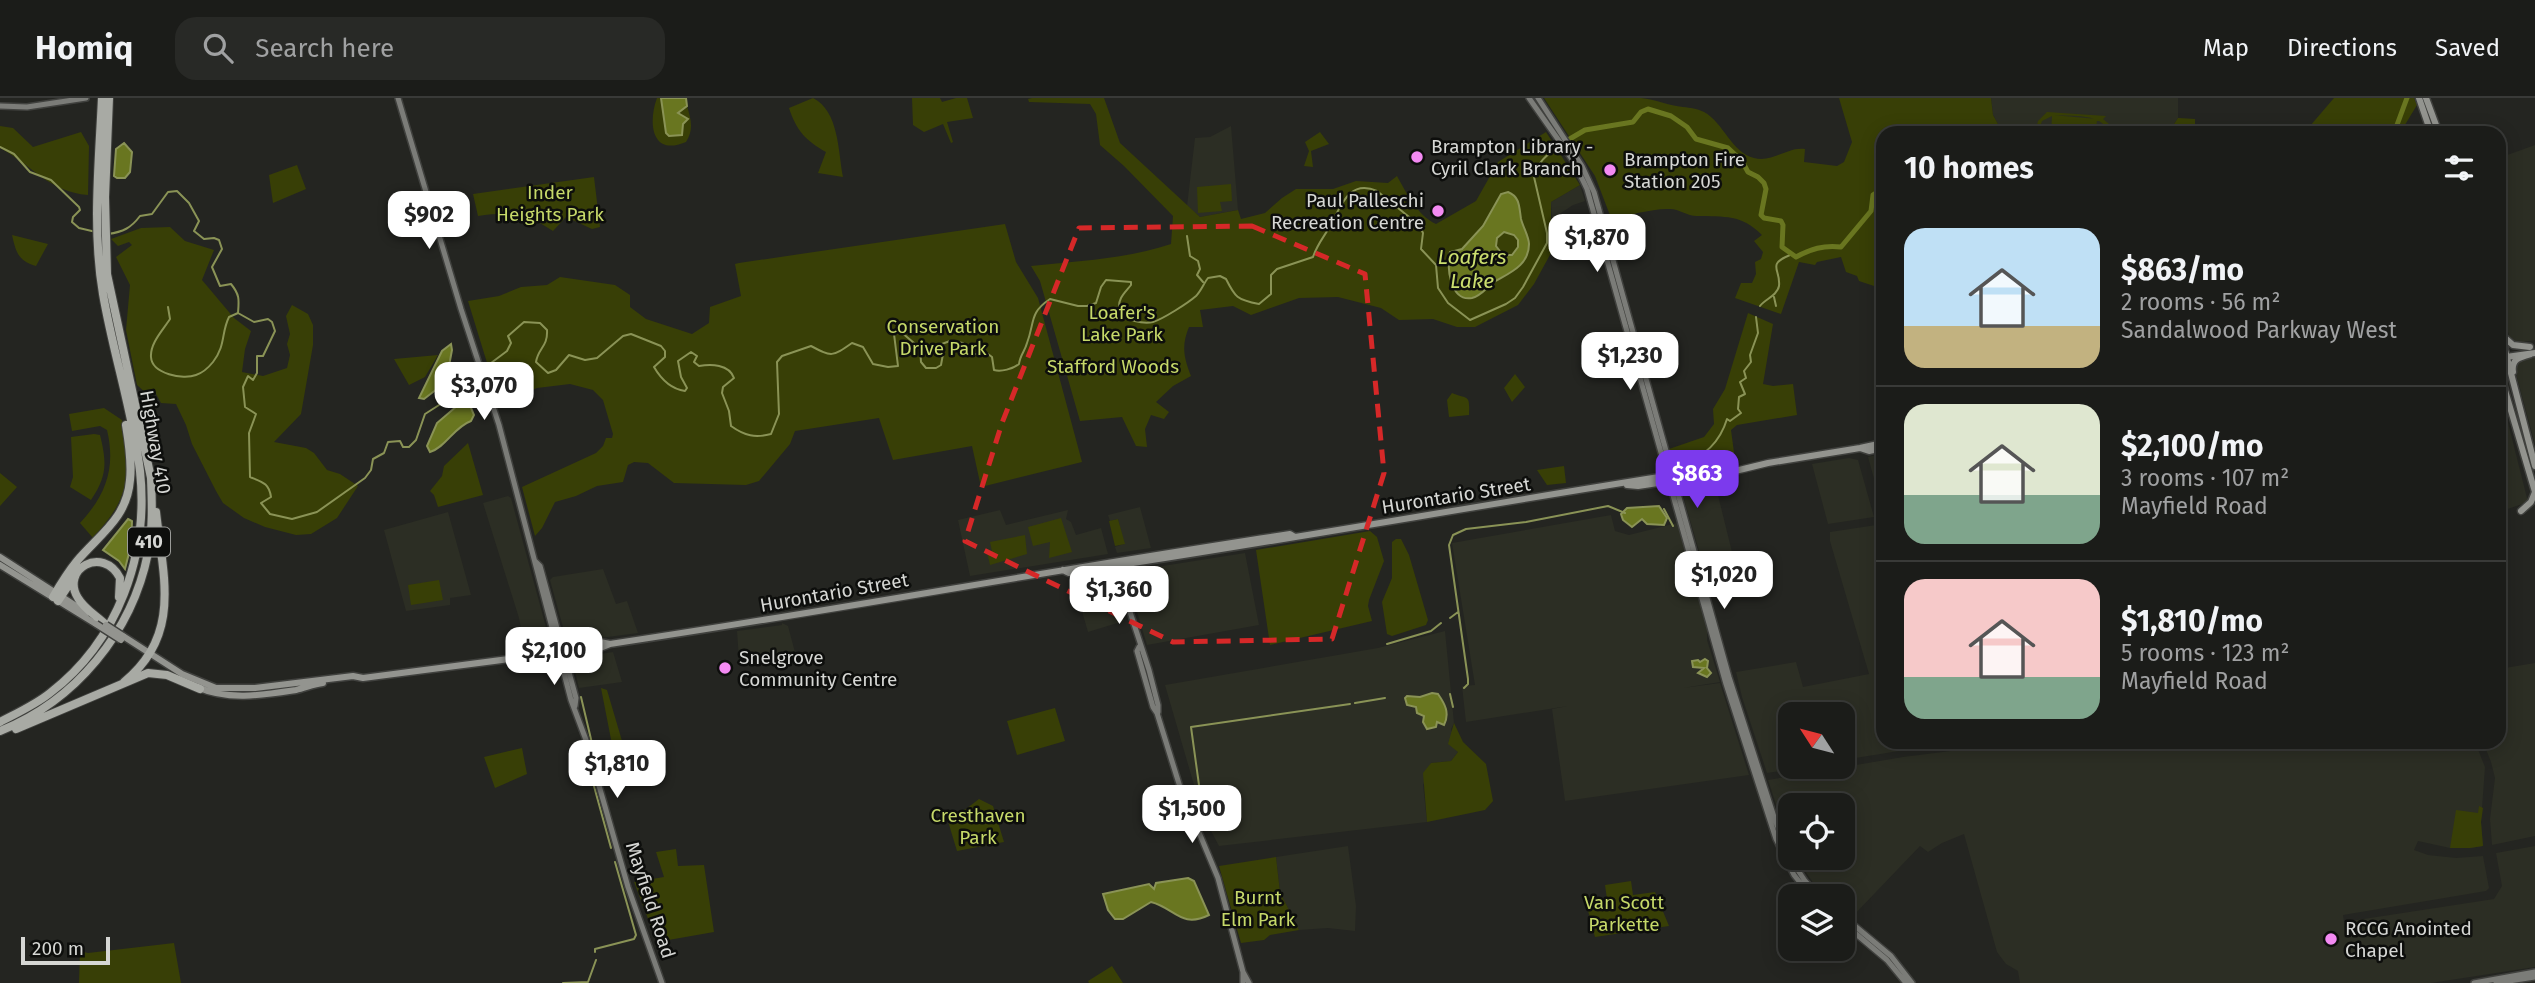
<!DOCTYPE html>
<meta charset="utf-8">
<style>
:root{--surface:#1b1c19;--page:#282926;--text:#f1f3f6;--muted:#a0a1a2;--line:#393a38;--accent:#7c3aed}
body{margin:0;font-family:"Fira Sans",sans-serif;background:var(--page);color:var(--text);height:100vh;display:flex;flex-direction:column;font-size:26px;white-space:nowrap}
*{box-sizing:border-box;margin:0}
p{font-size:23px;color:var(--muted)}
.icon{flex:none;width:38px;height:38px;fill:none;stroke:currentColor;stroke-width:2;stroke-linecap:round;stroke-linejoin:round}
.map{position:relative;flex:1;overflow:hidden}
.sheet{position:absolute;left:1876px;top:28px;width:630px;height:623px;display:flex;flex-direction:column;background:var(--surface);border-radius:21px;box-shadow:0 4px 18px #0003,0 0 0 2px var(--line)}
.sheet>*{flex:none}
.needle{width:46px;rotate:306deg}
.controls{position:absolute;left:1778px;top:604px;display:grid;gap:14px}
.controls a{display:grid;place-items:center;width:77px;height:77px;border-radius:14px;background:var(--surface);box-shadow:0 4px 18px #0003,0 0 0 2px var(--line);font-size:35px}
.scale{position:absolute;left:21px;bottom:18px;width:89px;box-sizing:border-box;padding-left:7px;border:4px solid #d6d7d4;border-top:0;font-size:19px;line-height:24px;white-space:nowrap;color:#d6d7d4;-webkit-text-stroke:5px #0d0e0c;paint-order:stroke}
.price{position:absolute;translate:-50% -60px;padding:0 16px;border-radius:14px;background:#fff;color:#222;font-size:23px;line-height:46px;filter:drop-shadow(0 2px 4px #0008)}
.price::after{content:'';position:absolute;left:50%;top:42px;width:21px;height:16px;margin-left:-10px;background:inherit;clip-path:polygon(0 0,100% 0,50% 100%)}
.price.current{background:var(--accent);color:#fff}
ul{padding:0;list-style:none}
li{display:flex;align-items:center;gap:21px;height:175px;padding:0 28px}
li+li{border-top:2px solid var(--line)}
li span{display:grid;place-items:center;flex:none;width:196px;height:140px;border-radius:21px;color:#555}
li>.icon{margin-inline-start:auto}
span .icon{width:84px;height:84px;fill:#fffc;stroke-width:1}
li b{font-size:30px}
h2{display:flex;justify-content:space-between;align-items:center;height:84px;padding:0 28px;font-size:30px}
header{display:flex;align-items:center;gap:42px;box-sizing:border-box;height:98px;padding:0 35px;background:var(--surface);border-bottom:2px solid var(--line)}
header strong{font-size:33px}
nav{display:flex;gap:38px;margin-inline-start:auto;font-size:24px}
.search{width:490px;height:63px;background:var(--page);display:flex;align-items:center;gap:18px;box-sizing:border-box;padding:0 24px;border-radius:21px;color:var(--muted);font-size:26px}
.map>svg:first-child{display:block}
</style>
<header>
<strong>Homiq</strong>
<div class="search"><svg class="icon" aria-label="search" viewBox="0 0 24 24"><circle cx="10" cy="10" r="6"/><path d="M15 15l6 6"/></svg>Search here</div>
<nav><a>Map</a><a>Directions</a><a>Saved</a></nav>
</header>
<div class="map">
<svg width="2535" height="885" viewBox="0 0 2535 885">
<rect width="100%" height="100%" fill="#242521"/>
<path fill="#2c2e24" d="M1991 0H2178V20L2168 35H2003L1993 17Z
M1231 28 1238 112 1200 119 1187 108 1195 40 1210 39Z
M2535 47V242L2517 245 2510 242 2499 198V60Z
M1580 87 1585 103 1573 107 1552 121 1551 104Z
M2535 259V346L2515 272 2521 262Z
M2499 289 2528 404 2499 414Z
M1883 355V413L1868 359Z
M1849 360 1858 362 1874 419 1828 426 1812 366Z
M1714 381 1734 462 1704 470 1681 391 1684 386Z
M508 398 511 400 550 544 549 547 525 552 519 520 483 405Z
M1140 409 1151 450 1117 455 1115 449 1124 446 1118 421 1110 423 1108 417Z
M1000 412 1006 427 1068 412 1066 421 1071 424 1076 437 1101 430 1108 456 970 478 958 422Z
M448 414 471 497 450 500V507L406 513 384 432Z
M1611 417 1615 433 1629 437 1677 425 1707 529V542L1720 584 1683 590 1720 585 1749 677 1565 703 1552 611 1568 608 1466 624 1462 588 1475 587 1452 445Z
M1883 426V644H1955L1843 662V616H1790V668L1805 669 1767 675 1742 599 1736 574 1796 564 1803 589 1869 576 1830 443V434Z
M1245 455 1259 527 1147 547 1125 474Z
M603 471 616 506 627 503 638 535 569 544 566 540 550 482 553 479Z
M1099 478 1105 504 1119 501 1124 523 1088 534 1077 496 1071 483Z
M782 525 788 528 796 558 779 560 770 555 739 561 737 533 782 527Z
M1445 533 1454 625 1451 631 1458 654 1451 663 1431 665 1423 687 1427 724 1219 748 1203 718 1165 587 1378 550Z
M613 554 622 584 579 590 573 566 574 560Z
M2535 565V738L2492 747 2490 721 2495 680 2491 664 2483 644H2499V571Z
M2022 644H2475L2485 669 2481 724 2483 748 2470 750H2450L2418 743 2414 752 2428 757 2456 760 2483 758 2489 790 2486 793 2343 817 2344 824 2494 801 2502 788 2496 755 2535 748V869L2431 885H2020L2018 873 2006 866 1997 854 1964 736 1942 745 1928 754 1920 748 1852 819 1843 812V798H1826L1814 786 1796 760H1843V707H1790V749L1768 682 1903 659Z
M1348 748 1356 808 1355 833 1328 830 1299 832 1280 794 1276 759Z"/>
<path fill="#383f06" d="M657 0H661L669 38H680L684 24 678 15 680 11 687 8C691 21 694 32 686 44 651 59 648 24 657 0Z
M813 0C839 13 838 53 843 79L818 75 826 54C806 43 796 32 789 10Z
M912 0H940L942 4 956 0H967L973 20 947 24 953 44 951 45 943 26 924 34 913 27Z
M1032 0H1104L1120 45 1200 119 1238 112 1241 121 1265 115 1282 100 1296 91H1333L1356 83 1388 85 1397 78C1407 96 1417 117 1436 126L1476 103 1498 64 1546 34 1580 87 1551 104V155L1534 186 1518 207 1475 229H1457L1433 221 1399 222 1381 210 1338 199 1299 200 1251 217 1233 208 1200 212 1203 229H1189C1181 248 1184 260 1191 278L1173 288 1156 304 1169 314 1164 321 1151 317 1145 331 1147 349 1136 348 1122 319 1080 323 1040 183 1031 168C1078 163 1126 161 1171 146L1173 118 1124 68 1100 47 1096 16 1090 6 1029 4 1028 1Z
M1544 0C1576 0 1609 0 1641 0 1655 1 1669 8 1683 9 1691 10 1696 10 1704 14 1723 24 1732 55 1754 60 1773 65 1788 48 1805 51L1804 64 1837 68 1844 64 1852 44 1839 0H1991L1993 17 2003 35H1883V191L1859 183 1857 178 1846 174 1841 159 1817 164 1815 167 1799 164 1781 216 1735 200 1741 185H1752L1756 176 1755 164 1761 161 1763 154 1754 143 1762 137C1741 116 1725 119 1697 118 1687 118 1679 111 1670 111 1653 110 1628 118 1611 120L1595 78Z
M2334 0H2414L2417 7 2400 35H2304Z
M2047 14 2106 18 2103 21 2109 26 2112 35H2109C2102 14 2072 19 2053 17L2097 21 2096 35H2051L2052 18 2042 23 2038 35H2035L2038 23Z
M2178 20 2195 21V35H2168Z
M0 28 13 30 33 49 81 34 89 48 88 97C49 94 32 67 0 50Z
M2208 30H2272L2301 35H2208Z
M1320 34 1329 46 1311 53 1313 69 1304 68 1309 53 1305 44Z
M297 67 306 91 273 105 269 77Z
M594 79 600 129 592 131 566 119 553 133C525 115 510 113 478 118L473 96Z
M1231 86 1232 103 1220 104 1222 113 1198 115 1197 89Z
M1005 126 1016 164 1038 200 1082 364 981 389 972 348 893 362 879 320 795 333 790 346 759 383 746 387 674 385 648 365 634 364 628 367 623 384 597 388 576 398 555 404 542 430 535 438 522 389 596 355 603 348 606 340H612L613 336 603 302 593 292 570 286 537 290 500 307 468 203 499 198 521 189 547 187 560 179 615 187 630 197V209L646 221 692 236 709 225 710 209 741 198 735 166 739 165Z
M170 129 185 143 214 152 202 182 234 220 251 233 245 251 242 274 263 278 287 270 290 257 287 246 290 236 286 218 292 207 308 216 313 227V247L301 316 274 344 306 350 314 355 327 372 340 376 358 388 337 420 311 436 296 437 265 429 244 420 223 405 216 393 192 346 186 327 176 306 161 305 155 294 147 296 137 287 126 232 130 187 116 159 132 147 129 144 118 148 111 141 141 130Z
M12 137 48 146 36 168C18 163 16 154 12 137Z
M1748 215 1773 226 1763 286 1773 288 1793 286 1797 317 1737 327 1731 332 1735 362 1677 371 1669 351 1704 339 1714 326 1713 311 1725 291Z
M438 257 425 279 409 287 394 261Z
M1515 276 1525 289 1512 304 1504 290Z
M1452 295C1468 302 1470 295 1469 317L1449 319 1447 302Z
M104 310 122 322C128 347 131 380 119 404 113 417 102 429 93 440L80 425C106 397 116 370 107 332L100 328 72 333 69 316Z
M94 336 100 337C107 365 107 378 91 402L70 389 73 379 71 339Z
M468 345 483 397 438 409 434 397 430 393 442 378 444 368Z
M1564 368 1566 385 1547 387 1537 372Z
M0 375 17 389 0 408Z
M1061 420 1072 454 1049 460 1050 444 1033 448 1028 429Z
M1118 421 1125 446 1115 448 1109 423Z
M1370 433 1377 439 1384 463 1369 502 1368 508 1372 523 1270 547 1256 452Z
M1025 437 1027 456 990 467 987 454 992 453 990 444Z
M1396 441H1401L1409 457 1428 522 1426 527 1392 538 1387 536 1382 504 1392 480V444Z
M1099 478H1103L1112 483 1117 502 1105 505Z
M439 482 443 502 411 507 408 487Z
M601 590 607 592 630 670 617 672Z
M1055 610 1065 643 1017 657 1007 623Z
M1454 625 1463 644 1486 666 1493 703 1485 712 1427 724 1423 675 1431 665 1451 663 1458 654 1448 646Z
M522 650 527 676 495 690 484 659Z
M979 701 993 708 1004 744 957 753 947 720 966 711Z
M2479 708 2483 710 2481 724 2483 748 2470 750H2450L2456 712 2478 715Z
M676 751 678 768 704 767 714 834 657 844 634 784 664 779 656 754Z
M1276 759 1280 794 1299 832 1270 837 1264 842 1241 845 1219 768Z
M1631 783 1633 797 1655 794 1669 828 1595 839 1586 805 1607 801 1605 787Z
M174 845 181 885H79L80 853 88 855Z
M1112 868 1123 885H1089L1088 883Z"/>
<path fill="#697620" stroke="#8a9356" stroke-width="2" fill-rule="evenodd" d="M661 0H686L687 8 678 15 688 21 683 26 682 37 669 38 666 35Z
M124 45 132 54 130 74 125 80H117L114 78 116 51Z
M1508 94C1520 99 1519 108 1521 121 1523 129 1529 139 1529 146 1529 168 1509 175 1494 184 1487 189 1481 198 1472 200 1450 204 1446 168 1450 154L1462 151 1483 128 1501 96ZM1504 134 1514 137 1518 142V149L1512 157H1503L1496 148 1497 140Z
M451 246 452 252 449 268 441 272 437 291 424 301 419 300 442 253Z
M464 302 469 305 474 317 471 323C454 329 446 349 430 354L427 348 437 325Z
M1659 408 1667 420 1664 427 1647 426 1642 421 1632 429 1623 422 1621 416 1627 410Z
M128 421 132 423 131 447 125 471 119 463 103 452Z
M1705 561 1708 563 1707 570 1711 575 1707 579 1698 575 1704 570 1693 569 1692 563 1698 562 1700 564Z
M1432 595 1438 596C1445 606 1450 615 1444 627L1437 624 1436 629 1427 631 1423 624 1424 618 1417 615 1416 609 1407 607 1405 600 1407 598 1420 599Z
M1188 780 1194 783 1209 817C1181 831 1175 810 1151 804L1123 821H1115L1108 812 1103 796 1149 786 1154 791 1156 785Z"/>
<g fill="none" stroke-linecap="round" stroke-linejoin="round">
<path stroke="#8a9356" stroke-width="2" d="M0 49 14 56 30 74 51 82 79 109 80 112 73 119 72 124 79 130 96 134
M108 136C123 134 131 130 140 118L152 116 168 94 177 93 189 105 199 123 194 133 204 141 214 140 219 142 222 151 212 169 220 188 231 186C240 197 239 202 238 215L254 224 268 221 272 224 275 233 263 258H257V275L253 282 248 278 243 289 245 309 256 316 249 335 250 379C262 384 269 385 271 399L261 405 270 416 292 421 317 414 365 380 371 372 373 361 384 355 388 344 400 343 403 349H409L416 342 425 316 450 300 478 274
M1187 138 1190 158 1198 163 1200 171 1197 177 1203 184
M1774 199 1776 208
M1760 208C1765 201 1777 198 1779 188 1781 171 1766 167 1790 157
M168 209 170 221C163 232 150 245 151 259 152 276 183 282 196 277 202 275 209 269 213 264 226 247 221 235 229 219L238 215
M483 271 507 253 511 245 508 238 524 224 540 225 547 232C548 249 538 250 536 264L548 275 556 272 569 257 585 262 597 260 623 238 631 236 661 248 665 253V259L654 269C661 281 671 291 685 293L687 290 681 279 678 263 691 254 697 258 694 264 699 268C711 266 729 266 734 280L723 289 722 295 729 313 731 328C745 338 755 340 771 336L779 316 777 264 782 258 811 248C832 259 832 259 852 245L863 249 873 266 888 269 898 268 894 236 901 234 920 250 921 264 926 270H936L941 267 943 256 937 251 939 247 950 243 963 245 974 256H988L992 259 994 272C1001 274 1013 271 1019 266 1020 257 1025 253 1027 245 1035 224 1029 215 1050 201L1078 208H1087L1096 205 1101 189 1106 182 1131 184V187C1128 191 1123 196 1121 200 1112 219 1139 227 1153 224 1163 221 1188 205 1196 198 1201 193 1204 185 1208 180L1220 178 1226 181C1235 199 1237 202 1259 206L1271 196V177L1277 171 1313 159C1317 147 1323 140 1329 130 1340 112 1347 80 1377 93L1419 127 1423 135 1421 151 1436 167 1438 190 1448 205 1470 222 1506 206 1515 200 1523 189 1547 145V135L1534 79C1538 63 1547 57 1560 47
M1681 368C1705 358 1720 344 1727 321L1730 323 1741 315 1738 311 1739 299 1745 296 1740 284 1746 280 1744 273 1751 264 1750 257 1758 235 1756 219
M1664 411 1673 428
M1450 520 1458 514
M1387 546 1431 533 1441 525
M1464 590 1468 586V581L1449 447 1453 437 1466 431 1526 424 1608 408 1625 415
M1450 596 1453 609
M581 599 595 658
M1355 605 1385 600
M586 659 611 750
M1199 687 1191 629 1350 606
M595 854V851L634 841 636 837 615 764
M563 885 588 884 596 862"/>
<path stroke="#697620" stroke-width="5" d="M2394 35 2407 0
M1568 42 1585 32 1633 24 1641 14 1648 11 1671 18 1687 29 1696 41 1728 50 1742 63 1748 74 1758 79 1764 85 1766 91 1761 117 1764 120 1781 123 1783 127 1782 149 1796 159C1811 151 1823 147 1841 149L1871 113 1873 97 1883 91"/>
<defs>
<path id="secondary" d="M398 0 461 211 499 327 571 602 586 642 628 789 662 885
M1529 0 1574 64 1587 91 1726 586 1776 741 1794 777 1811 798
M1538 0 1582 68 1594 94 1729 579 1775 722 1790 759
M0 8 27 9 86 0
M536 464 540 468 576 600 575 608
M1115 468 1149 572 1158 607V614
M1115 468 1114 473 1122 495
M1139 549 1137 553 1153 609 1157 615 1180 689 1218 780 1243 874 1249 885
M1790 760 1805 783 1819 798
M1843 818 1891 858 1912 885
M1843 825 1887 862 1906 885
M1243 885V874
M2474 885 2535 874
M2496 885 2535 879"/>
<path id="primary" d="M2419 0 2431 35
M2426 0 2439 35
M2499 229 2535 368
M2504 239 2513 247 2530 249
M2499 260 2535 255
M2499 272 2535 394
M2513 274C2511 261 2520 259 2531 256
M1860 350 1869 353 1883 350
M1627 387 1638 388 1731 374 1768 365 1860 350 1883 345
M2521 413 2531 404 2535 394
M0 459 87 515
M0 467 96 526
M1063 472 1069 475C1289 442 1508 402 1729 368L1735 371
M1120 479 1126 468
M123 538 182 576 216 590H255L353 578 363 580 532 558 538 554 600 544 610 546
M532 558C547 565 595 553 610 546 838 512 1063 470 1290 436L1295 439
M197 589C228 603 263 597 296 592 305 590 314 586 323 585"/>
<path id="highway" d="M53 499C60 487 68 474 77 463 100 436 127 420 130 382 132 364 129 345 126 327
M58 503 74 479
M106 527C97 518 84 511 78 500 60 471 103 447 120 480L119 499
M124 584C182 537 163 478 156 414
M0 624C17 615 35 607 50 595 118 543 149 457 140 373 133 315 113 255 103 196 92 132 99 65 102 0
M16 631 148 575 167 577 200 591
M0 633C75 603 132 535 148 455 153 430 152 405 151 380L107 176 105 99 109 0"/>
</defs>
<use href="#secondary" stroke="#40413e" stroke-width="8"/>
<use href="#primary" stroke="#40413e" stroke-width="9"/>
<use href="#highway" stroke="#40413e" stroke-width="10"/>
<use href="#secondary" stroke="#7b7c78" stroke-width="5"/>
<use href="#primary" stroke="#93948f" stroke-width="6"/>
<use href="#highway" stroke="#a8aaa4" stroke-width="8"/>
<defs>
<path id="primary-bridge" d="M96 526 121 542
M106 527 123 538"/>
</defs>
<use href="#primary-bridge" stroke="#40413e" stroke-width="9" stroke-linecap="butt"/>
<use href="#primary-bridge" stroke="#93948f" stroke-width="6"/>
</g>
<path fill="none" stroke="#d62828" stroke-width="5" stroke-dasharray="14 9" stroke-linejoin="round" d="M1252 128 1365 176 1384 375 1332 541 1173 544 965 443 1002 325 1079 130Z"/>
<g fill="#f38af2" stroke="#0d0e0c" stroke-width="2.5">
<circle cx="1417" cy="59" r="7"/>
<circle cx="1610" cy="72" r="7"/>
<circle cx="1438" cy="113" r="7"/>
<circle cx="725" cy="570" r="7"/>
<circle cx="2331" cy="841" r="7"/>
</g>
<g text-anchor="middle" stroke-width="5" stroke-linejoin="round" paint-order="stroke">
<rect fill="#0d0e0c" stroke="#9a9b98" stroke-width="2" x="128" y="429.5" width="42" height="29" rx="5"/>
<g font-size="18" font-weight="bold" fill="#d6d7d4">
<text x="149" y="450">410</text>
</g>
<g font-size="19" fill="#d6d7d4" stroke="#0d0e0c" text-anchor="start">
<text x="1431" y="55">Brampton Library -<tspan x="1431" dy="22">Cyril Clark Branch</tspan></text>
<text x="1624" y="68">Brampton Fire<tspan x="1624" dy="22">Station 205</tspan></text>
<text x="1424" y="109" text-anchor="end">Paul Palleschi<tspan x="1424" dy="22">Recreation Centre</tspan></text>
<text x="739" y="566">Snelgrove<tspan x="739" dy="22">Community Centre</tspan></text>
<text x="2345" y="837">RCCG Anointed<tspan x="2345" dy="22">Chapel</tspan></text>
</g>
<g font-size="19" fill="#c6d969" stroke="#0d0e0c">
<text x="550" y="101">Inder<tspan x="550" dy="22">Heights Park</tspan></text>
<text x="1122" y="221">Loafer's<tspan x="1122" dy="22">Lake Park</tspan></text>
<text x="943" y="235">Conservation<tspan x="943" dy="22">Drive Park</tspan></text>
<text x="1113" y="275">Stafford Woods</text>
<text x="978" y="724">Cresthaven<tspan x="978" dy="22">Park</tspan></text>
<text x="1258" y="806">Burnt<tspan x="1258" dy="22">Elm Park</tspan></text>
<text x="1624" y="811">Van Scott<tspan x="1624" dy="22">Parkette</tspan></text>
</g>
<g font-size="19" fill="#d6d7d4" stroke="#0d0e0c">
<text transform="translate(156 344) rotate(80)" y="7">Highway 410</text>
<text transform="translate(1456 397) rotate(-9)" y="7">Hurontario Street</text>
<text transform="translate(834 494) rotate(-10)" y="7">Hurontario Street</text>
<text transform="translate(651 802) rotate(72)" y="7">Mayfield Road</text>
</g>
<g font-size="21" font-style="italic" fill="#cbde6e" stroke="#0d0e0c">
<text x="1472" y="166">Loafers<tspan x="1472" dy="24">Lake</tspan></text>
</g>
</g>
</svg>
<div class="controls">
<a><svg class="needle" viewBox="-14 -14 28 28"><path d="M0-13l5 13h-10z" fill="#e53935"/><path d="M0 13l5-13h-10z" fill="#a0a1a2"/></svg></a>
<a><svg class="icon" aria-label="locate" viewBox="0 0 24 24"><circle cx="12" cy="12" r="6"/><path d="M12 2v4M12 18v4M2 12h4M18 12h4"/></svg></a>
<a><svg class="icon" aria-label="layers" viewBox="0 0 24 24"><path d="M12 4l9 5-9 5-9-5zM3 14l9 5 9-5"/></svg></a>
</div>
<div class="scale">200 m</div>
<b class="price" style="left:429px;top:153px">$902</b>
<b class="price" style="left:1597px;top:176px">$1,870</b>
<b class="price" style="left:1630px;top:294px">$1,230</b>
<b class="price" style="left:484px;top:324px">$3,070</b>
<b class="price current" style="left:1697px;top:412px">$863</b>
<b class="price" style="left:1724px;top:513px">$1,020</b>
<b class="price" style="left:1119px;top:528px">$1,360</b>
<b class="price" style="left:554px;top:589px">$2,100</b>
<b class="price" style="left:617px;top:702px">$1,810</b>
<b class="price" style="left:1192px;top:747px">$1,500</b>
<section class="sheet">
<h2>10 homes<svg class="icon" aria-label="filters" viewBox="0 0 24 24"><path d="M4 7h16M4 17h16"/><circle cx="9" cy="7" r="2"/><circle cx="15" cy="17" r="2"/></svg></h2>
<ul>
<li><span style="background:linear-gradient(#bfe0f5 70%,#c2b280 0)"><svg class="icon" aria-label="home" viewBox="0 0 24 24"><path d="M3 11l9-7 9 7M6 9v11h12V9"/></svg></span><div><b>$863/mo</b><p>2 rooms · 56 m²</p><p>Sandalwood Parkway West</p></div></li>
<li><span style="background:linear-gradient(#dfe7d0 65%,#7fa58c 0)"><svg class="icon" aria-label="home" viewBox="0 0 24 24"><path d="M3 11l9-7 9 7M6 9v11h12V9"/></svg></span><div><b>$2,100/mo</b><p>3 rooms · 107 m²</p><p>Mayfield Road</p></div></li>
<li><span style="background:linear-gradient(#f6c9c9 70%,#7fa58c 0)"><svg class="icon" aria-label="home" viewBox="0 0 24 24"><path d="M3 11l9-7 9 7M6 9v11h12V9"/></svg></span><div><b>$1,810/mo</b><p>5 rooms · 123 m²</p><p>Mayfield Road</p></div></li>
</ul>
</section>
</div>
